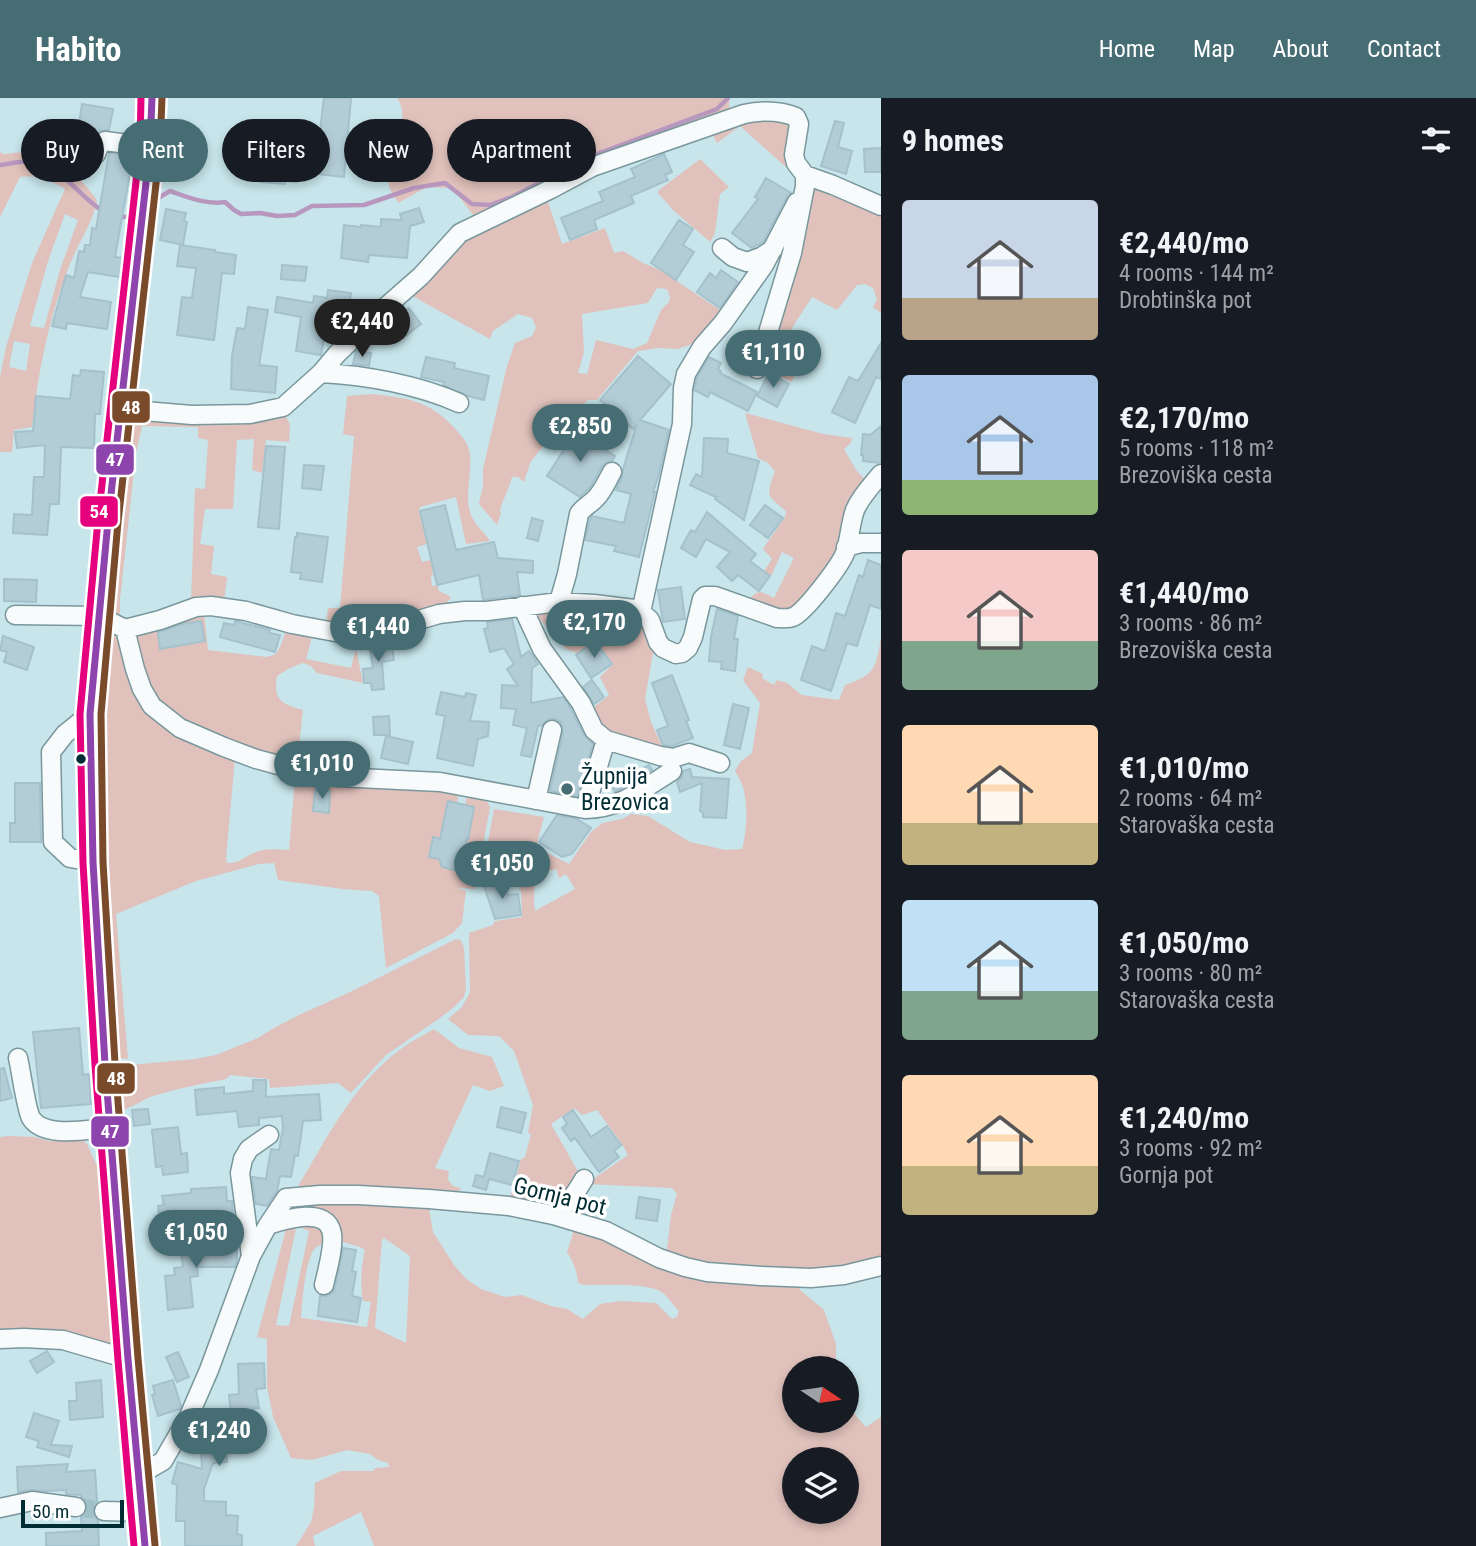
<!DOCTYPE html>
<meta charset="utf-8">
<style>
:root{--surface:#171b24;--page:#20242c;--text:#f1f3f6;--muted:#9ea1a6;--accent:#466d73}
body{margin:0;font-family:"Roboto Condensed",sans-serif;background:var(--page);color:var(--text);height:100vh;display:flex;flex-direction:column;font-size:26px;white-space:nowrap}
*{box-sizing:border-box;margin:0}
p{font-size:23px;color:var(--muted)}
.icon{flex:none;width:38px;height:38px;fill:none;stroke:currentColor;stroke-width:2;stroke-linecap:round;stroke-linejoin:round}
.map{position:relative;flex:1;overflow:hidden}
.side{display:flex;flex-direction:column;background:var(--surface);width:595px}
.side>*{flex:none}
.hud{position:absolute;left:21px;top:21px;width:665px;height:63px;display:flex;gap:14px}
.needle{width:46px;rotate:103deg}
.controls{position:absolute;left:782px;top:1258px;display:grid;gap:14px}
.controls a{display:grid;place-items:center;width:77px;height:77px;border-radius:50%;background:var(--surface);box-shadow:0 4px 10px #0003;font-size:35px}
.scale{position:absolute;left:21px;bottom:18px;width:103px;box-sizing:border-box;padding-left:7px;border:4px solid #002c33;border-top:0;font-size:19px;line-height:24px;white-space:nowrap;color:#002c33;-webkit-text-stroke:5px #fff;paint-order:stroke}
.price{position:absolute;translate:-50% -60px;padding:0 16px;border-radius:24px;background:var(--accent);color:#fff;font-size:23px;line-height:46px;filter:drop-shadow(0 2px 4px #0008)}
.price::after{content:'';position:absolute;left:50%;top:42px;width:21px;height:16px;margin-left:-10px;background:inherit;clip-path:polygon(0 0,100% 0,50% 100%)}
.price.active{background:#222;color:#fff}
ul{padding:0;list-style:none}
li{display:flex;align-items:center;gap:21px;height:175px;padding:0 21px}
li span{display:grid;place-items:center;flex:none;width:196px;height:140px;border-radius:7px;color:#555}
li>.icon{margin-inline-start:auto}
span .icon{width:84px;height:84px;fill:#fffc;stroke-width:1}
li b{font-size:30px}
h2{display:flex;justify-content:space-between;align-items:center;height:84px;padding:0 21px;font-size:30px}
.chip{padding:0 24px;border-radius:32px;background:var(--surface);box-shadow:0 4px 10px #0003;font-size:24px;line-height:63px}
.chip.active{background:var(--accent);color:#fff}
header{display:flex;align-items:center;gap:42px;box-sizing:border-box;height:98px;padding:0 35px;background:var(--accent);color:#fff}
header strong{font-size:33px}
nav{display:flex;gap:38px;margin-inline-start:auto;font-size:24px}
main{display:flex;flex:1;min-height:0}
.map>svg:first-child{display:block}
</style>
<header>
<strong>Habito</strong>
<nav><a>Home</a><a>Map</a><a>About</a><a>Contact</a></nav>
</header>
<main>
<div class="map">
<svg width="881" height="1448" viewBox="0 0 881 1448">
<rect width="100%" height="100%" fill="#c7e5eb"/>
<path fill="#e0c1bb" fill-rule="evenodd" d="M397 0H729V14L476 121 461 101 450 90 427 89 398 105C396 100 392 95 390 91 381 65 415 24 397 0Z
M740 22 793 25 787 70 740 28 717 45 712 35Z
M0 53 2 56C37 53 36 51 64 72 65 74 72 76 74 77 83 83 90 93 97 102 93 125 78 145 70 166 49 218 38 274 32 329L14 332 12 354H0V279L6 249 32 165 65 91C49 82 39 77 20 79L0 119ZM65 116 78 122 60 172 44 230 30 228 48 163ZM14 243 30 246 26 273 9 269Z
M700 61 729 89 720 96 715 135 710 144 673 112 658 95 659 92Z
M814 88 881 117V215L873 209 877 202 873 190 865 186 857 187 837 212 812 199 772 261 796 275 791 284 763 269 810 97Z
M547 101 562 146 605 130 614 155 623 153 643 165 660 172 726 216 700 246H693L677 251 658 250 638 253 597 302H588L544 347 530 365 524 384 518 379H512C509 391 503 401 500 412L501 415 497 427 479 406 483 388V371L507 268 515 245 532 238 536 229 532 220 518 216 493 233 490 241 414 199 410 196 464 137ZM657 190 667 191 670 199 669 204 661 212 647 245 633 251 596 242 587 276 578 275 584 254 582 216 648 205Z
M372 296C410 300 433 304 458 334 465 342 469 347 470 358 472 377 464 398 471 417 475 427 484 434 490 443L466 446 456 399 420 409 419 413 427 446 417 449 422 464 431 462 433 477 431 478 432 488 437 487 439 493 451 499 445 507C403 519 372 533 326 526L328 510H340L354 338 343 336 347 298Z
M745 315 823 336 852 340 851 345 844 351 856 372 868 385 836 464 790 516 746 505C758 491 759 492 774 500L794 460 782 454 771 478 764 473 772 461 763 451 785 419 786 413C766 397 766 398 775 373L768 365 758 360Z
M284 316 290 326 289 344 266 342 262 375 252 372 254 341 237 342 233 411H205L200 446 214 448 211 476 227 479 224 503 191 505 195 390 205 391 208 342 198 340V329L142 328 136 355 120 502V518L116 517 109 509 129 325 135 321Z
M555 511 615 513 641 522 654 549 645 601 651 624 662 648V655L607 636 589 613 609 597 600 579 613 566 596 542 577 555 566 551 536 517 537 513Z
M204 516 208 552 267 559 276 556 281 547 287 529 313 535 306 561 351 570 356 550 363 585 317 575 311 568 303 565 290 570 277 578C273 602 281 606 303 612L297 665 217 640 177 619 156 602 146 585 134 541 137 534Z
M112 533 122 549 136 591 235 660 226 760 227 765C238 766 244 759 254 755 264 750 277 751 289 752L295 680 391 690H423L459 695 457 705 448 704 440 741 433 740 429 759 439 761 442 769 456 773 463 766 474 710 465 707 467 697 485 700 490 709 475 791 457 790 466 793 462 825 453 835 386 870 379 798 372 793 343 791 278 782 274 765 259 766 196 783 116 816 128 961 118 960 115 957C101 817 98 674 107 534Z
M881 540V1164L833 1175 713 1171 666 1159 671 1117 677 1096 672 1090 586 1086 628 1057 622 1046 597 1012 582 1017 574 1010 551 1026 580 1077 554 1112 508 1104 513 1091 521 1061 525 1059 531 1036 528 1035 533 1007 514 953 499 938 468 937 448 921 462 909 470 894 469 835 493 827 495 823 522 819 521 793 510 779 480 787 494 711 544 719 536 749 569 766 591 734 603 725 622 721 631 716 648 718 690 744 725 752 742 751C747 734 748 706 743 689 741 684 738 678 735 673L741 663 752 655 760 605 743 582 748 569 763 576 762 580 774 587 777 582 787 585 802 597 839 602 845 587C875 577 876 570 881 540ZM546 769 548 773 556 771 559 780 566 776 575 791 535 813C533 802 535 793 534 783L527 785 524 776Z
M456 841 461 842 464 850 466 890 464 899 452 911 437 922 386 957 351 995 338 985 270 990 269 981 230 977 226 981C200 986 175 991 150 999 140 1003 132 1010 120 1013L116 974 120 968 195 961 216 957 258 940 274 930 299 917 350 894Z
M434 931 459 950 492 959 504 988 490 993 473 987 435 1070 449 1073 448 1082 453 1088 461 1090 457 1095H294C324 1046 350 990 397 954 408 945 422 938 434 931Z
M9 1038 35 1039 49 1043 79 1040 87 1046 96 1066 100 1067 114 1243 109 1248 30 1232H0V1039Z
M333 1099 428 1104 433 1134 454 1167 466 1181 481 1191 505 1199 522 1197 551 1208 567 1211 583 1221 600 1206 621 1203 656 1205 672 1221 677 1219 679 1213C673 1207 668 1198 660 1193 646 1185 601 1187 583 1187L578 1185C577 1173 574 1165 567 1154L573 1136 570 1124C582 1128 595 1131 606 1136 630 1146 650 1161 674 1169 713 1183 757 1182 798 1184L800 1192 824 1212 836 1246V1262L839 1270H794V1323H847V1302L856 1318 866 1329 881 1319V1448H374L361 1414 313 1438 315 1448H296L311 1424 314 1410 315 1385 341 1373H373L375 1370 389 1369 388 1365 378 1362 370 1356 347 1352 312 1362 291 1360 273 1319 267 1289V1241L257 1239 288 1124 317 1123 327 1127 329 1135 327 1145C321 1146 317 1147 313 1153 305 1167 302 1203 301 1220L367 1229 371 1204 363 1203C360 1185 361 1170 365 1152L360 1149 337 1142C327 1104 314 1119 284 1119L290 1108ZM296 1130H302L309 1133 289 1228 276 1227ZM384 1140 410 1158 406 1245 375 1230 382 1142ZM794 1362H847V1414H794Z"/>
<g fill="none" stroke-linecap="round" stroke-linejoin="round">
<path stroke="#b897be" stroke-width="4.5" d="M0 67C10 66 23 62 33 64 62 69 80 99 104 114
M155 102 170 93C188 99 206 107 225 104L234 112 241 116 260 115 277 118 295 117 312 108 364 107 414 90 445 85 472 106 490 107 512 99 589 59 717 11 728 0
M117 120 130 118"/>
</g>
<path fill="#b3cdd6" stroke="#a4c1cc" stroke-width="2" d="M324 0H351L344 79 298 74 297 84 285 83V86L260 84 262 53 317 57Z
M82 6 113 11 109 32 93 33 85 52V59L94 71 46 53 55 30 77 39Z
M835 23 844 25 838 49 852 53 846 76 821 68Z
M881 50V74H865L864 51Z
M109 55 133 58 115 159 123 160 120 179 88 174 80 199 111 204 107 231 67 225 66 231 52 228 66 177 74 180 79 153 84 154 85 147H90L92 130 96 131Z
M664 56 672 74 665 77 668 82 631 98 634 105 594 122 597 131 570 142 561 120 603 103 599 94 635 79 631 71Z
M766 80 791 95 787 99 763 144 752 150 732 135 758 101 755 99Z
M419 110 424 124 410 128 407 160 369 157 368 164 341 160 344 127 361 129V127L381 129V121L402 122 400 116Z
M166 111 186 115 184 123 187 124 183 147 160 142Z
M679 122 693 131 683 147 694 154 676 182 651 165Z
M180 147 215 152V154L236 157 234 176 222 175 214 242 177 237 182 199 192 200 196 170 177 168Z
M282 167 307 169 305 183 281 181Z
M721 172 738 184 720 210 697 194 710 175 716 180Z
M328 192 351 195 346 231 344 233 326 230 321 257 296 253 301 219 275 214 277 199 313 205 314 198 327 200Z
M248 209 268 212 259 267 277 269 275 295 231 291 232 258 237 230 245 231Z
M409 210 421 226 403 240 391 225Z
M881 245V281L876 279 855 325 832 314 849 279 858 283Z
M356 253 371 255 369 268 353 266Z
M638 258 671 286 640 322 669 332 659 376 653 394H655L639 459 614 453 616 448 585 442 590 421 592 418 624 425 631 396 616 392 622 379 623 371 637 326 633 331 600 302Z
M426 259 455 265 454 270 489 278 484 302 468 298 443 287 444 284 421 279Z
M709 259 721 265 718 271 721 273 720 275 757 294 748 313 710 294 708 299 694 292 697 280Z
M81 272 104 274 100 316H95L94 350 61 349 59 406H50L47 437 13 435 14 416 32 417 34 379H44L45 347 17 350 15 334 33 333 36 298 70 301 73 277 80 278Z
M769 275 789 286 777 309 757 298Z
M881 328V365L863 363V357H861L863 336 870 337Z
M576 333 615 358 612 363 607 364 602 368 591 388 580 399 547 378Z
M704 340 728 341 727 355 759 363 744 422 715 401 716 399 690 387 696 376 702 379Z
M266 348 285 349 279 431 258 429Z
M304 367 324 368 321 392 302 390Z
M445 407 456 452 494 444 498 460 533 463V475L517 474 520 497 483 502 479 477 437 487 420 413Z
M765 407 783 420 768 440 750 427Z
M707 414 756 456 750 463 770 478 759 493 738 477 732 483 717 469 730 454 706 441 696 459 681 450 691 432 695 434Z
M532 420 543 423 538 443 527 440Z
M297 435 328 439 322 484 300 481 301 475 291 474 295 439H297Z
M868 462 881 467V511L870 507 857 548 847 545 831 593 801 582 812 548 825 553 836 515 845 518 859 477 863 479Z
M4 481 37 482 36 504 4 503Z
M681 489 685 521 663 524 658 492Z
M717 511 738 518 734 541H738L735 573 721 571 722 564 709 563 711 539Z
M512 521 521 559 529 553 538 566 532 570 531 605 563 599 571 611 584 637 593 646 577 698 550 693 563 635 561 624 555 621H549L542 627 538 628 531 659 521 657 527 630 513 627 516 611 501 610 502 587 518 588 507 571 514 566 504 550 490 554 484 531 488 530 487 524Z
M201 523 205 543 160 551 158 534 183 526Z
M235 523 270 532 269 535 280 537 275 554 220 539 224 525 234 527Z
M3 538 34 549 27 572 4 564 7 554 0 552Z
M391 542 394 562 382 564 384 591 372 592 371 585H364L363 571 373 570 369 547Z
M595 543 612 566 591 580 576 557Z
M672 577 689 622 686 623 693 640 672 648 663 647 657 632 668 628 652 585Z
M592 582 604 599 594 606 583 589Z
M441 594 465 599 466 595 476 597 470 623 489 624 488 638 478 641 473 668 437 660 445 618 436 616Z
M733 606 749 610 740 651 724 647Z
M389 618 390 637H374L373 619Z
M386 638 413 644 408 666 381 660Z
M649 667 652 672 615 694 610 684 630 673 632 676Z
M690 671 692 679 729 681 726 720 703 719V715L700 713 702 685 680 694 677 684 682 679 683 673Z
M15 685H40L41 744H10V725H15Z
M315 692 330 693 329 715 313 713Z
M448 703 474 709 468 742 467 739 461 774 442 769 439 761 429 759 433 739 440 741Z
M557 717 577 721 591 730 572 756 562 759 539 744Z
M503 781 508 797 518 796 521 817 495 821 484 788Z
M79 930 83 977 89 976 91 1006 41 1010 33 934Z
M4 970 12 1000 0 1003V971Z
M253 982H266V999L319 996 321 1022 303 1023 298 1058 295 1057 291 1079 280 1078 277 1093 267 1108 256 1106 252 1079 266 1081 271 1051 279 1052 283 1030 282 1018 259 1020V1027L239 1029 237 1013 197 1017 195 992 224 989V996L253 993Z
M501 1009 526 1015 521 1035 497 1029Z
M148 1011 150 1026 134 1028 132 1012Z
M573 1012 591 1039 607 1028 621 1047 614 1053 619 1059 599 1074 575 1040 571 1043 562 1030 567 1026 563 1019Z
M178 1029 181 1056 187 1055 188 1074 163 1077 162 1068 156 1069 152 1032Z
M490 1055 519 1063 512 1087 489 1081 486 1092 473 1088 476 1077 484 1079Z
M226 1089 227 1103H232L233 1118H228L229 1124 158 1129 156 1118H159L158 1108 164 1107 162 1098 191 1095V1091Z
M639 1099 660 1102 657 1123 636 1120Z
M237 1146V1162L235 1169H197L198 1178 190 1179 193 1209 168 1212 165 1178 175 1177 174 1170 183 1169 180 1147Z
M343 1150 356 1152 352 1173 356 1174 352 1198 361 1200 357 1224 318 1218 320 1198H328L333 1194 335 1190Z
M47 1253 54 1264 37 1275 30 1263Z
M178 1254 189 1279 177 1284 166 1259Z
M264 1265 265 1290 256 1291 259 1310H254L259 1349 226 1354 227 1364 213 1365 204 1391V1403L226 1404V1417L238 1418 237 1436 242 1437V1448H185V1423H176L177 1387 172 1385 178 1364 202 1371 200 1338 233 1336 229 1297 239 1296 238 1266Z
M101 1282 103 1319 70 1322 69 1303H77L76 1285Z
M173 1282 181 1308 180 1311 158 1318 152 1297 155 1296 153 1288Z
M34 1315 59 1323 51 1347 72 1348 69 1359 37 1349 39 1343 26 1339Z
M68 1366 66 1374 95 1372 97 1404 94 1408 93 1413 94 1419 98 1422 99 1448H46V1435L82 1433 81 1419 85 1415 87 1410 86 1404 80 1397 66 1396V1392L45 1393 30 1392 18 1394 17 1369Z"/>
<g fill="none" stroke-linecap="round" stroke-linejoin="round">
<path stroke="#9fc0c6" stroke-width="18" stroke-dasharray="18 9" stroke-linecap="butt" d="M76 1409 104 1413"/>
<defs>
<path id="minor" d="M96 56 99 48 105 43 150 49
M805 77 833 87 881 108
M722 150 733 159 747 164 761 159 773 151
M321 275C365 277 419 287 459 305
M120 311 192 317 250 316 283 309 321 275 337 256 381 213 421 178 460 135 551 91 592 69 744 16C763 12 779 12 796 19L799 26 794 57 796 65 805 77V88L792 155 757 271
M846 449 861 445H881
M559 504 567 476 579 416C583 409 591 406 596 400 603 393 607 383 612 374
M522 508 542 551 581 605 594 632 606 642 660 658 673 660 689 655 720 665
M641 514 682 326 683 290 686 276 702 249 723 225 764 167 797 104
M15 517 99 518 125 531 160 522 196 509 211 508 246 513 292 526 335 534 365 536 395 529 439 516 465 513H487L559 504 594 506 634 511 641 514 650 522 658 544 663 550 676 556 682 555 688 550 693 539 702 501 705 498H715L777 520C782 520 788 521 793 519 805 514 840 468 845 455 850 441 850 426 855 412 861 398 872 387 881 376
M125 531 135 571 142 591 152 608 180 630 224 649 256 661 304 674 338 679 440 684 585 711C620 711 643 691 672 673
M90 616 65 636 51 654 53 744 70 760 93 764
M536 702 552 632
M585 711 606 642
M18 960C21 972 26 1011 31 1020 44 1041 89 1031 110 1030
M553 1117C568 1108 575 1096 584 1081
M268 1127C286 1121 328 1108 332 1136 334 1150 327 1173 324 1187
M251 1158 240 1075 243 1061 249 1051 269 1037
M0 1241 24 1240 63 1242 128 1261
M139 1377 163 1363 189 1318 209 1272 251 1158 268 1127 286 1100 320 1097H358L429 1101 509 1108 553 1117 606 1133 659 1160 685 1169 707 1174 761 1178 811 1180 844 1177 881 1168
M0 1410 32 1403 76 1409
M104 1413 142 1414"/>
<path id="major" d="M145 1448 128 1261 105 966 93 764 90 616 108 423 150 49 152 0"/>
</defs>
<use href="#minor" stroke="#79979c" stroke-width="21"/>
<use href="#major" stroke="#79979c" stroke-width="24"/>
<use href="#minor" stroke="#f7fbfc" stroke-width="18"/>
<use href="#major" stroke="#f7fbfc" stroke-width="21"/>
<defs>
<path id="bus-1" d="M145 1448 128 1261 105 966 93 764 90 616 108 423 150 49 152 0"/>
<path id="bus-2" d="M155 1447 138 1260 115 965 103 764 101 616 118 424 160 50 162 0"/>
<path id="bus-3" d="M134 1448 118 1262 95 967 83 765 80 616 98 422 140 48 141 0"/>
</defs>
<use href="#bus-1" stroke="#fff" stroke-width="12"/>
<use href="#bus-2" stroke="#fff" stroke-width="12"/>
<use href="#bus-3" stroke="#fff" stroke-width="12"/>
<use href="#bus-1" stroke="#8e44ad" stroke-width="7"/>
<use href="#bus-2" stroke="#7a4b2a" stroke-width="7"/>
<use href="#bus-3" stroke="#e5007d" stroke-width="7"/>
</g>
<circle fill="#002c33" stroke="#fff" stroke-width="2.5" cx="81" cy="661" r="6"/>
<circle fill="#466d73" stroke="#fff" stroke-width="2.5" cx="567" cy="691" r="7"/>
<g text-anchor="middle" stroke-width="7" stroke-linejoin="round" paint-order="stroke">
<g font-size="23" fill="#002c33" stroke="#fff" text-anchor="start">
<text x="581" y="686">Župnija<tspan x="581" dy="26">Brezovica</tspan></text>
</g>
<g font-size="23" fill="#002c33" stroke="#fff">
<text transform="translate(560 1098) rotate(14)" y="8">Gornja pot</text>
</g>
</g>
<g stroke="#fff" stroke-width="2.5">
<rect x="111" y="292" width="40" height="34" rx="7" fill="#7a4b2a"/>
<rect x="95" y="345" width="40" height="33" rx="7" fill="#8e44ad"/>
<rect x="79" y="397" width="40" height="33" rx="7" fill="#e5007d"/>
<rect x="96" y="964" width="40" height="33" rx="7" fill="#7a4b2a"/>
<rect x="90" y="1017" width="40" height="33" rx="7" fill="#8e44ad"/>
</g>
<g font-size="19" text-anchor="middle" font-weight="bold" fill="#fff">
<text x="131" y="316">48</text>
<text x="115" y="368">47</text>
<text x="99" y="420">54</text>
<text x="116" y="987">48</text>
<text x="110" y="1040">47</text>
</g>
</svg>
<div class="controls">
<a><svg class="needle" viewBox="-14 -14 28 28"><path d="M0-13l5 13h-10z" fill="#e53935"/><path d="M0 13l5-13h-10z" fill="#9ea1a6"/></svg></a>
<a><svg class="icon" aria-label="layers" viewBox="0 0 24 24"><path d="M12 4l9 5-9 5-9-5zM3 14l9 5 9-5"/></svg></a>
</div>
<div class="scale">50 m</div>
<b class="price active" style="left:362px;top:261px">€2,440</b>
<b class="price" style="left:773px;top:292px">€1,110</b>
<b class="price" style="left:580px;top:366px">€2,850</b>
<b class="price" style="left:594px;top:562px">€2,170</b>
<b class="price" style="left:378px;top:566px">€1,440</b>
<b class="price" style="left:322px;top:703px">€1,010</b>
<b class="price" style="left:502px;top:803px">€1,050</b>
<b class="price" style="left:196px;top:1172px">€1,050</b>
<b class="price" style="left:219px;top:1370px">€1,240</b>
<div class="hud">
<a class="chip">Buy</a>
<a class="chip active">Rent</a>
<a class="chip">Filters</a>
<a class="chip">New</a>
<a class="chip">Apartment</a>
</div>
</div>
<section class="side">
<h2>9 homes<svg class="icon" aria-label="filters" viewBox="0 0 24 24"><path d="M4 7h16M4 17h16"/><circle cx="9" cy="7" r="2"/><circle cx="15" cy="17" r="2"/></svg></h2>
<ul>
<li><span style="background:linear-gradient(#c9d6e8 70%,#b9a48a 0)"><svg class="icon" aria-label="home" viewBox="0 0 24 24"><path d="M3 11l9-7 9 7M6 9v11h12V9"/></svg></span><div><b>€2,440/mo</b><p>4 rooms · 144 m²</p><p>Drobtinška pot</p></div></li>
<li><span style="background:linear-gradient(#a9c7e8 75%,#8fb573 0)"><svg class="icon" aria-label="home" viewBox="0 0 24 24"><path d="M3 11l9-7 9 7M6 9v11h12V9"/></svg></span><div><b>€2,170/mo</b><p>5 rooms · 118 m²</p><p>Brezoviška cesta</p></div></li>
<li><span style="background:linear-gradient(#f6c9c9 65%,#7fa58c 0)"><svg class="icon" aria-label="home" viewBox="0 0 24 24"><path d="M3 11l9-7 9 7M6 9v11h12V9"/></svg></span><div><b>€1,440/mo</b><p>3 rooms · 86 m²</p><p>Brezoviška cesta</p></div></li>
<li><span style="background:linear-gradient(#ffd9b3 70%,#c2b280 0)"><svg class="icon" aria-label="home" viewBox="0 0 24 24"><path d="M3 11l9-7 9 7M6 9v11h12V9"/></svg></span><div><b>€1,010/mo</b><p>2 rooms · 64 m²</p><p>Starovaška cesta</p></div></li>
<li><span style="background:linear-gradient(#bfe0f5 65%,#7fa58c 0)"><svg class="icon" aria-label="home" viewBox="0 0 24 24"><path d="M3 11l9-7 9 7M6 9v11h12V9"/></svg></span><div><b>€1,050/mo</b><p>3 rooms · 80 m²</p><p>Starovaška cesta</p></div></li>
<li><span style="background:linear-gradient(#ffd9b3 65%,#c2b280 0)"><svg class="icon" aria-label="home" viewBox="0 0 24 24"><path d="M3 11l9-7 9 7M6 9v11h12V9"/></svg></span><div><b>€1,240/mo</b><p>3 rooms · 92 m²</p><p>Gornja pot</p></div></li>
</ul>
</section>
</main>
